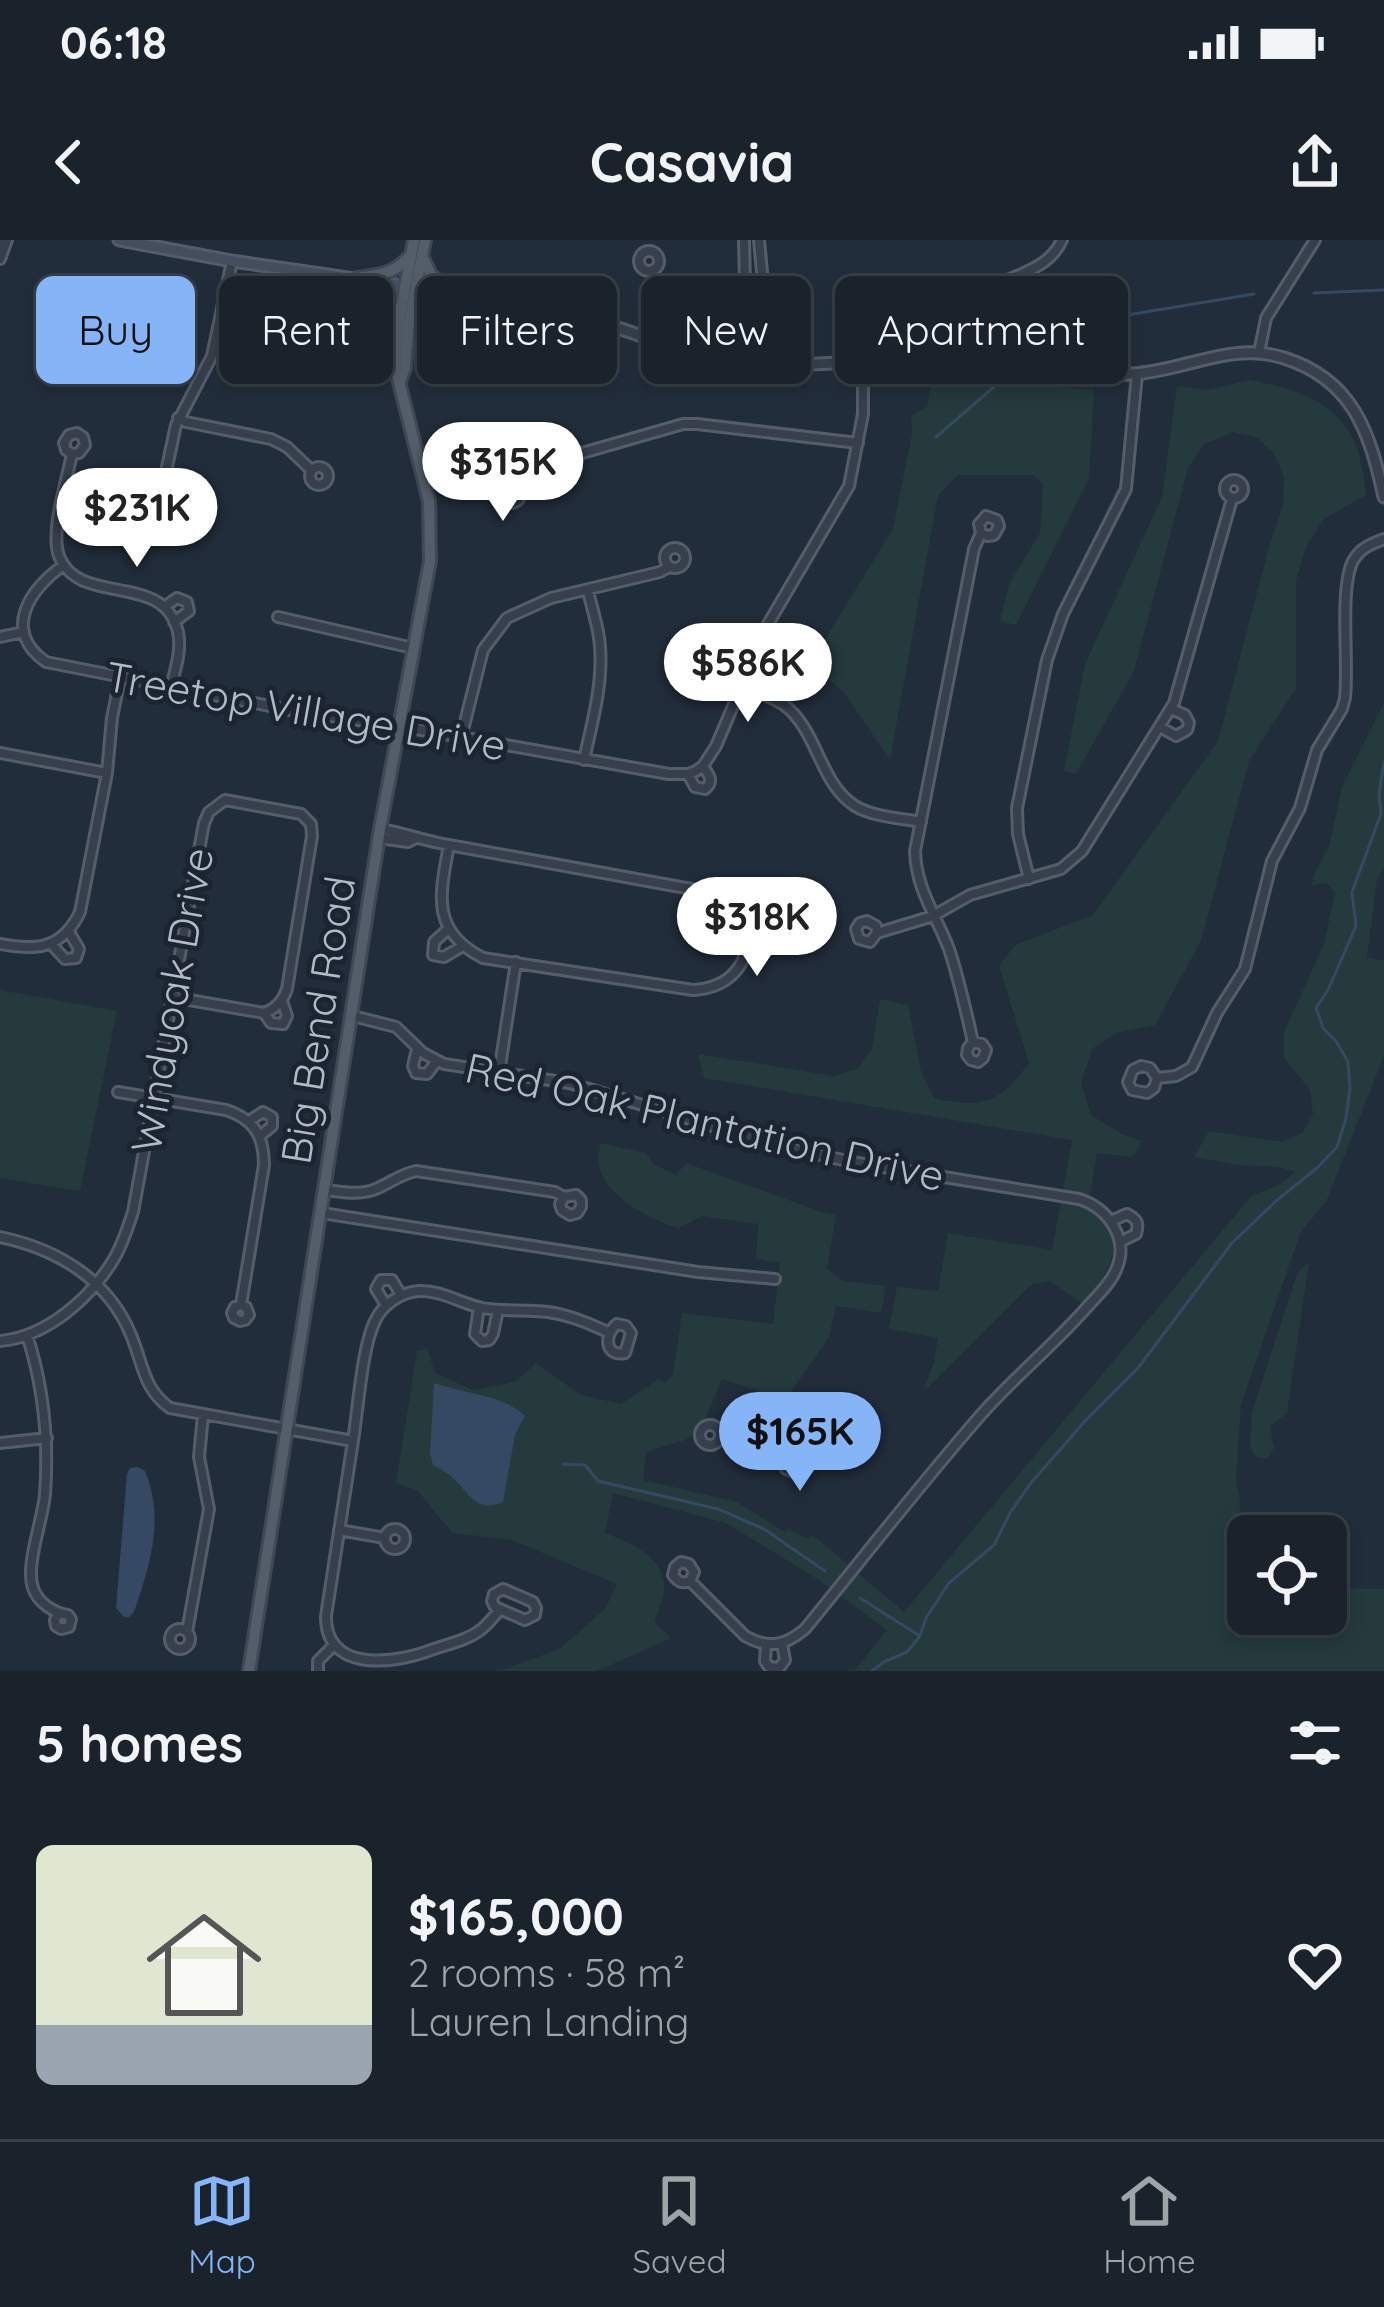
<!DOCTYPE html>
<meta charset="utf-8">
<style>
:root{--surface:#1a222c;--page:#272f38;--text:#f1f3f6;--muted:#9fa4a9;--line:#383f48;--accent:#86b5f7}
body{margin:0;font-family:Quicksand,sans-serif;background:var(--page);color:var(--text);height:100vh;display:flex;flex-direction:column;font-size:45px;white-space:nowrap}
*{box-sizing:border-box;margin:0}
p{font-size:39px;color:var(--muted)}
.icon{flex:none;width:66px;height:66px;fill:none;stroke:currentColor;stroke-width:2;stroke-linecap:round;stroke-linejoin:round}
.map{position:relative;height:1431px;overflow:hidden}
.sheet{display:flex;flex-direction:column;background:var(--surface);flex:1}
.sheet>*{flex:none}
.hud{position:absolute;left:36px;top:36px;width:1314px;height:108px;display:flex;gap:24px}
.tools{position:absolute;left:1227px;top:1275px;display:grid;gap:24px}
.tools a{display:grid;place-items:center;width:120px;height:120px;border-radius:18px;background:var(--surface);box-shadow:0 6px 18px #0003,0 0 0 3px var(--line);font-size:60px}
.price{position:absolute;translate:-50% -102px;padding:0 27px;border-radius:42px;background:#fff;color:#222;font-size:39px;line-height:78px;filter:drop-shadow(0 3px 6px #0008)}
.price::after{content:'';position:absolute;left:50%;top:72px;width:36px;height:27px;margin-left:-18px;background:inherit;clip-path:polygon(0 0,100% 0,50% 100%)}
.price.current{background:var(--accent);color:#111}
ul{padding:0;list-style:none}
li{display:flex;align-items:center;gap:36px;height:300px;padding:0 36px}
li+li{border-top:3px solid var(--line)}
li span{display:grid;place-items:center;flex:none;width:336px;height:240px;border-radius:18px;color:#555}
li>.icon{margin-inline-start:auto}
span .icon{width:144px;height:144px;fill:#fffc;stroke-width:1}
li b{font-size:51px}
h2{display:flex;justify-content:space-between;align-items:center;height:144px;padding:0 36px;font-size:51px}
.chip{padding:0 42px;border-radius:18px;background:var(--surface);box-shadow:0 6px 18px #0003,0 0 0 3px var(--line);font-size:42px;line-height:108px}
.chip.current{background:var(--accent);color:#111}
.status{display:flex;justify-content:space-between;align-items:center;height:84px;padding:0 60px;background:var(--surface);direction:ltr}
.status svg{height:33px;fill:currentColor}
header{display:flex;justify-content:space-between;align-items:center;height:156px;padding:0 36px;background:var(--surface);font-size:54px;font-weight:700}
.dock{display:flex;justify-content:space-around;align-items:center;height:168px;border-top:3px solid var(--line);background:var(--surface);font-size:33px;color:var(--muted)}
.dock a{display:grid;justify-items:center;gap:6px}
.dock .current{color:var(--accent)}
.map>svg:first-child{display:block}
</style>
<div class="status"><b>06:18</b><svg viewBox="0 0 49 12"><path d="M0 12V9h3v3zM5 12V6h3v6zM10 12V3h3v9zM15 12V0h3v12zM26 1h20v11H26zM47 4h2v5h-2z"/></svg></div>
<header><svg class="icon" aria-label="back" viewBox="0 0 24 24"><path d="M15 5l-7 7 7 7"/></svg>Casavia<svg class="icon" aria-label="share" viewBox="0 0 24 24"><path d="M12 15V3M7 8l5-5 5 5M5 13v7h14v-7"/></svg></header>
<div class="map">
<svg width="1384" height="1431" viewBox="0 0 1384 1431">
<rect width="100%" height="100%" fill="#222d3b"/>
<path fill="#243a3c" d="M933 135 1094 150 1089 238 1016 385 1000 381 1009 344 1040 293 1043 244 1033 235H958L938 256 890 520 843 451 809 425 893 289 912 193 911 176 927 166Z
M1249 140C1293 148 1340 161 1357 208 1362 223 1364 240 1366 255L1324 279 1306 307 1296 341V448L1249 521 1201 701 1155 785 1116 793 1092 809 1081 843 1091 875 1122 894 1142 901 1133 917 1097 913 1088 967C1131 1002 1111 1029 1083 1064L1050 1041 1032 1044 923 1152 934 1122 938 1098 889 1089 897 1047 938 1051 948 993 1052 1010 1072 900 704 838 698 814 834 836 859 828 872 808 880 759 908 765 921 831 934 858C984 869 998 864 1029 823L999 726 1015 705 1093 675 1218 501 1269 307 1283 265 1284 237 1275 215 1258 198 1233 192 1204 204 1188 228 1134 431 1076 534 1064 531 1085 424 1162 257 1177 146 1208 150Z
M1384 463V627L1377 640 1367 717 1384 721V816L1326 962 1301 991 1241 1165 1236 1240 1240 1261 1239 1336 1248 1330V1374H1326V1348L1384 1349V1431H854L887 1390 816 1338 726 1283 613 1253 605 1293C631 1303 669 1318 664 1353 663 1362 657 1373 654 1382L671 1398 597 1431H500L559 1409 605 1369 617 1344 512 1300 452 1293 417 1250 396 1243 417 1111 427 1108 435 1133 473 1150 515 1142 536 1123 581 1155 621 1164 659 1139 665 1143 673 1135 682 1073 773 1084 780 1023 756 1019 758 984 702 976 679 988C653 981 610 959 601 932 597 922 599 913 600 903L646 913 653 924 676 935 686 923 822 972 836 975 827 1029 844 1041 886 1046 881 1073 836 1066 829 1097 791 1152 778 1157 722 1139 705 1179 698 1184 695 1193 685 1200 646 1212 643 1240 737 1262 785 1292 788 1289 806 1298 813 1295 904 1372 1252 955 1278 946 1295 932 1280 927 1238 925 1194 917 1209 891 1282 902 1302 893 1313 875 1310 850 1284 818V792L1324 704 1335 652 1326 643 1312 645 1315 632 1329 607 1342 547Z
M0 750 117 771 80 951 0 938Z
M1309 1022 1287 1173 1270 1186 1274 1208 1267 1219 1256 1217 1250 1208 1252 1172 1297 1033Z"/>
<path fill="#364962" d="M434 1143C463 1154 503 1154 525 1176L515 1195 503 1262C475 1274 469 1252 452 1237 446 1232 440 1229 433 1225L430 1214Z
M137 1227 145 1231C165 1280 150 1325 134 1372L129 1377H124L116 1368 127 1234 130 1228Z"/>
<g fill="none" stroke-linecap="round" stroke-linejoin="round">
<path stroke="#364962" stroke-width="3" d="M1314 53 1384 50
M1016 113 1030 99 1067 85 1254 54
M936 197 994 147
M563 1224 585 1225 598 1241 718 1269 764 1289 825 1331
M860 1358 920 1396
M872 1431 884 1422 907 1412 920 1396 926 1378 949 1343 994 1305 1010 1273 1030 1244 1086 1180 1138 1128 1232 1003 1276 961 1317 928 1337 907 1346 878 1350 848 1348 822 1336 801 1323 788 1316 768 1328 750 1356 686 1352 652 1381 574 1379 554 1384 522"/>
<defs>
<path id="minor" d="M744 0 745 43
M759 0 763 43
M0 2V0
M639 21a10 10 0 1 1 20 0a10 10 0 1 1-20 0Z
M0 19 7 0
M710 44 799 42
M1259 113 1266 78 1315 0
M944 122C947 106 948 90 956 76 979 35 1043 43 1062 0
M178 178 186 182 271 199 287 207 311 230
M72 214 79 213 85 205 83 197 77 193 69 195 64 203 66 210 72 214C67 240 50 291 59 316 79 368 164 330 178 392 182 410 175 430 171 447
M310 236a9 9 0 1 1 18 0a9 9 0 1 1-18 0Z
M1225 249a9 9 0 1 1 18 0a9 9 0 1 1-18 0Z
M163 250a10 10 0 1 1 20 0a10 10 0 1 1-20 0Z
M168 241 167 227 176 185 212 116 232 21
M501 253a10 10 0 1 1 20 0a10 10 0 1 1-20 0Z
M516 244 523 235 544 224 683 184H697L858 203
M665 318a10 10 0 1 1 20 0a10 10 0 1 1-20 0Z
M64 325C30 348 1 391 46 422L295 471 399 486 669 534H688L696 531 703 526 716 506 768 384 849 246 863 174V122
M164 367 177 358 187 362 189 371 174 382
M278 377 413 408
M0 397 24 392
M740 445C754 451 771 456 784 465 818 490 819 543 855 566 873 577 900 578 921 582
M1160 487 1176 496 1187 490 1189 483 1185 475 1171 469
M461 498 483 410 507 378 551 358 660 332 669 327
M0 513 107 533
M584 520C592 483 603 445 600 407 599 388 592 369 588 351
M688 534 695 547 705 549C715 541 708 534 703 526
M380 589C404 593 425 601 449 605L697 650C764 663 763 746 693 750L483 718C430 691 440 654 449 605
M379 598 408 602 414 599
M1029 639 1018 594 1017 568 1047 420 1063 374 1126 249 1137 134
M731 664 744 655 750 654 754 658V667L741 677
M448 689 434 702 433 715 444 717 461 707
M877 693 876 686 867 681 860 683 856 689 859 699 870 702 877 693 933 676 970 655 1061 629 1082 611 1174 463 1232 259
M0 704C37 711 62 709 80 672L107 533 112 478 120 438
M51 704 65 719 76 718 79 709 68 690
M264 773 271 783 283 784 287 776 282 761
M353 776 396 787 423 813 444 824 569 843 776 905 852 922 1079 959C1108 968 1130 999 1116 1030 1110 1044 1098 1055 1088 1066 1054 1105 1013 1138 979 1177 919 1246 863 1318 805 1389 785 1406 768 1409 745 1396L690 1341C682 1344 678 1342 673 1335L675 1327 681 1322 689 1324 694 1332 690 1341
M973 802 982 804 986 810 983 818 978 822 971 820 967 815 968 808 973 802C966 771 959 739 949 709 936 675 916 649 915 611L974 309 981 293 979 284 986 276 997 280 999 286 994 295 987 296 981 293
M417 809 413 826 416 833 427 834 436 822
M499 833 516 722
M1157 838 1150 828 1141 826 1133 830 1128 842 1132 850 1147 853 1154 848 1157 838 1176 836 1192 827 1217 773 1245 729 1272 621 1300 568 1317 510 1342 469 1345 458C1349 423 1339 348 1353 321 1360 308 1371 304 1384 299
M118 852 226 870C254 879 264 896 264 925L241 1065 235 1067 232 1073 234 1078 240 1081 245 1080 249 1075 246 1067 241 1065
M249 881 263 872 272 877V886L260 896
M325 950C343 952 361 956 378 948 392 942 401 934 416 931L555 952 564 957 560 964 562 970 570 975 577 973 581 967V960L576 955 564 957
M322 973 698 1032 775 1039
M1111 981 1127 974C1138 980 1139 983 1136 994L1120 1002
M0 997C57 1009 108 1039 131 1095 143 1123 143 1149 170 1168L353 1201 326 1376C325 1431 390 1426 434 1409 449 1404 467 1400 479 1391 487 1386 493 1377 500 1370
M386 1065 376 1049 381 1040H392L401 1055
M479 1067 475 1094 482 1101 489 1100 493 1094 498 1070
M617 1084 626 1086 631 1093 625 1113C604 1117 604 1094 617 1084Z
M27 1095C44 1148 49 1199 45 1254 43 1280 25 1325 33 1348 38 1363 54 1373 68 1375L71 1379 69 1387 61 1389 56 1386 55 1380 58 1374
M0 1101C47 1097 92 1057 115 1017 123 1003 128 987 133 972L204 583 209 572 225 560 301 574 311 584 312 596 287 749C283 761 276 769 264 773L172 757
M700 1195a10 10 0 1 1 20 0a10 10 0 1 1-20 0Z
M353 1201C358 1170 362 1107 375 1081 382 1065 401 1052 419 1051 441 1050 462 1064 482 1068 504 1072 526 1069 548 1072 570 1075 590 1084 610 1093
M0 1203 47 1198
M784 1219 786 1229 797 1233 803 1225 801 1216
M385 1299a10 10 0 1 1 20 0a10 10 0 1 1-20 0Z
M339 1290 385 1298
M503 1349 533 1362 536 1368 535 1375 525 1380 495 1367 492 1361 494 1354Z
M170 1399a10 10 0 1 1 20 0a10 10 0 1 1-20 0Z
M187 1392 209 1269 199 1217 203 1175
M766 1405 765 1421 769 1427 779 1428 785 1420 782 1404
M318 1431V1421L331 1408"/>
<path id="tertiary" d="M416 47C472 56 531 62 586 78 641 93 694 120 751 124 806 128 860 119 915 121 987 123 1061 138 1133 134 1185 131 1231 101 1284 118 1354 140 1370 194 1384 257"/>
<path id="secondary" d="M119 0 232 21 410 47"/>
<path id="primary" d="M422 16 431 35 454 53
M357 38C378 35 394 34 408 18
M360 40 389 61 397 76
M412 80 431 61 454 53
M400 141 405 128 409 82 425 0
M249 1431 380 589 430 321 429 261 395 126 399 80 414 0"/>
</defs>
<use href="#minor" stroke="#545d69" stroke-width="14"/>
<use href="#tertiary" stroke="#545d69" stroke-width="15"/>
<use href="#secondary" stroke="#545d69" stroke-width="15"/>
<use href="#primary" stroke="#3f4854" stroke-width="16"/>
<use href="#minor" stroke="#363f4b" stroke-width="8"/>
<use href="#tertiary" stroke="#363f4b" stroke-width="9"/>
<use href="#secondary" stroke="#444e5e" stroke-width="9"/>
<use href="#primary" stroke="#545e6b" stroke-width="10"/>
</g>
<g text-anchor="middle" stroke-width="10" stroke-linejoin="round" paint-order="stroke">
<g font-size="42" fill="#b1bac7" stroke="#1b2430">
<text transform="translate(306 471) rotate(10)" y="15">Treetop Village Drive</text>
<text transform="translate(172 760) rotate(-80)" y="15">Windyoak Drive</text>
<text transform="translate(318 780) rotate(-81)" y="15">Big Bend Road</text>
<text transform="translate(705 882) rotate(13)" y="15">Red Oak Plantation Drive</text>
</g>
</g>
</svg>
<div class="tools">
<a><svg class="icon" aria-label="locate" viewBox="0 0 24 24"><circle cx="12" cy="12" r="6"/><path d="M12 2v4M12 18v4M2 12h4M18 12h4"/></svg></a>
</div>
<b class="price" style="left:503px;top:284px">$315K</b>
<b class="price" style="left:137px;top:330px">$231K</b>
<b class="price" style="left:748px;top:485px">$586K</b>
<b class="price" style="left:757px;top:739px">$318K</b>
<b class="price current" style="left:800px;top:1254px">$165K</b>
<div class="hud">
<a class="chip current">Buy</a>
<a class="chip">Rent</a>
<a class="chip">Filters</a>
<a class="chip">New</a>
<a class="chip">Apartment</a>
</div>
</div>
<section class="sheet">
<h2>5 homes<svg class="icon" aria-label="filters" viewBox="0 0 24 24"><path d="M4 7h16M4 17h16"/><circle cx="9" cy="7" r="2"/><circle cx="15" cy="17" r="2"/></svg></h2>
<ul>
<li><span style="background:linear-gradient(#dfe7d0 75%,#9aa5b1 0)"><svg class="icon" aria-label="home" viewBox="0 0 24 24"><path d="M3 11l9-7 9 7M6 9v11h12V9"/></svg></span><div><b>$165,000</b><p>2 rooms · 58 m²</p><p>Lauren Landing</p></div><svg class="icon" aria-label="heart" viewBox="0 0 24 24"><path d="M12 20l-8-8c-3-5 5-10 8-4 3-6 11-1 8 4z"/></svg></li>
</ul>
</section>
<nav class="dock">
<a class="current"><svg class="icon" aria-label="map" viewBox="0 0 24 24"><path d="M3 6l6-2 6 2 6-2v14l-6 2-6-2-6 2zM9 4v14M15 6v14"/></svg>Map</a>
<a><svg class="icon" aria-label="saved" viewBox="0 0 24 24"><path d="M7 4h10v16l-5-4-5 4z"/></svg>Saved</a>
<a><svg class="icon" aria-label="home" viewBox="0 0 24 24"><path d="M3 11l9-7 9 7M6 9v11h12V9"/></svg>Home</a>
</nav>
